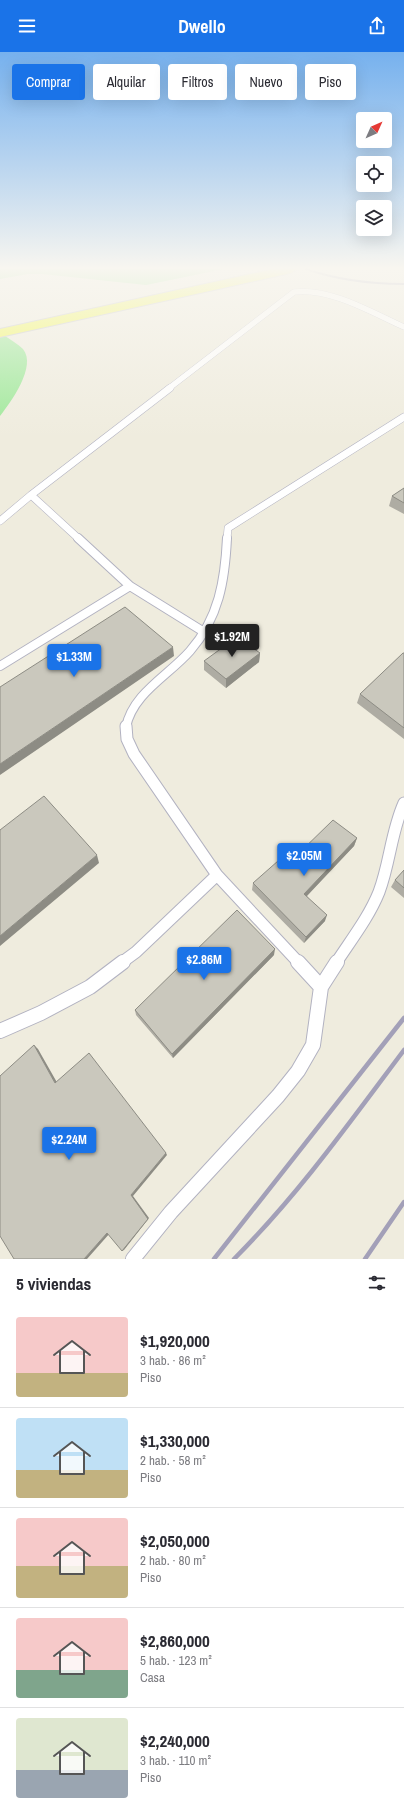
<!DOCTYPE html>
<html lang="es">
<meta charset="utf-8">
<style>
:root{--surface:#fff;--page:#f2f2f3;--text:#2b2b33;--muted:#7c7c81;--line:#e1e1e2;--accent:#1a73e8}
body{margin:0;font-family:"Archivo Narrow",sans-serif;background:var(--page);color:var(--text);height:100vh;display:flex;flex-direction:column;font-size:15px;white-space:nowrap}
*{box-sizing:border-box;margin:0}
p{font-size:13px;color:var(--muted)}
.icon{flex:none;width:22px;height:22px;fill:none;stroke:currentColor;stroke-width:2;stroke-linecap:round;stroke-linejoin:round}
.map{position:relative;height:1207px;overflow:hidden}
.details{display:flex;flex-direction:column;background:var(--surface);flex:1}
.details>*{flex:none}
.banner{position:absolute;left:12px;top:12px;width:380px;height:36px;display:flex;gap:8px}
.needle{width:26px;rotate:45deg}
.buttons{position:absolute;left:356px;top:60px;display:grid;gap:8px}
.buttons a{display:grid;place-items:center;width:36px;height:36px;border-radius:4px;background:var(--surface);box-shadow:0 4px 16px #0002;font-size:20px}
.price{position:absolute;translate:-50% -34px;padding:0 9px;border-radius:4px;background:var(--accent);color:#fff;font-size:13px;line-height:26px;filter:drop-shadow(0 1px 2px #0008)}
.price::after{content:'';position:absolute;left:50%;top:24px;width:12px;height:9px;margin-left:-6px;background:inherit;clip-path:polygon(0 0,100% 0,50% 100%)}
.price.current{background:#222;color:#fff}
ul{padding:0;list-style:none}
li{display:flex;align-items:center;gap:12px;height:100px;padding:0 16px}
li+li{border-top:1px solid var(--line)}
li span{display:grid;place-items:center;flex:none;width:112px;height:80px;border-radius:4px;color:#555}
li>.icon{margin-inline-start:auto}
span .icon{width:48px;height:48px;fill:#fffc;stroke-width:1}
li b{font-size:17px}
h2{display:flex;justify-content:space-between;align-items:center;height:48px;padding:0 16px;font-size:17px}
.tag{padding:0 14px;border-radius:4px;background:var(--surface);box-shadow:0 4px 16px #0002;font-size:14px;line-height:36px}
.tag.current{background:var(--accent);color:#fff}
header{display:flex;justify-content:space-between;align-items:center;height:52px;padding:0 16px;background:var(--accent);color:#fff;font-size:18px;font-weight:700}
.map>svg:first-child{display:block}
</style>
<header><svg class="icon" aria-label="menu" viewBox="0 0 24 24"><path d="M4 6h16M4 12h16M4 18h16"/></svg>Dwello<svg class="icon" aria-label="share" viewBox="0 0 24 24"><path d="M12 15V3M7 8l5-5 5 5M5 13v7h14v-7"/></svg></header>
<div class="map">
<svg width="404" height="1207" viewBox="0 0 404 1207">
<rect width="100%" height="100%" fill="#efecde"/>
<path fill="#9de898" d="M0 217H224L146 233 42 222H28L0 227Z
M5 284C11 288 18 292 23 297 37 314 11 350 0 364V285Z"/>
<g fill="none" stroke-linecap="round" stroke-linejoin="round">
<defs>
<path id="service-far4" d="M168 337 294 240C329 235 373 261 404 275"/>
<path id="service-far3" d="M31 443 79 487
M0 469 31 443 170 336
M227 487 228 476 404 365"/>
<path id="service-far2" d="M130 534 204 580
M0 614 130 534 78 486
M126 675C133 641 168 624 190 599 219 566 225 528 227 486"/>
<path id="service-far1" d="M126 674 127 687 134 702 217 823
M121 911 136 900 217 823 299 911
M336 911C351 888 369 865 379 840 390 811 391 780 404 751"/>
<path id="service" d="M321 935 337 910
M0 979 41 961 90 935 123 910
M133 1207 171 1160 278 1044 298 1019 313 993 321 935 298 910"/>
<path id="primary" d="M273 217H297L291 221 0 285V277Z"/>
</defs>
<use href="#service-far4" stroke="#b2b2c1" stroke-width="6"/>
<use href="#service-far3" stroke="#b2b2c1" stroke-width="8"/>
<use href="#service-far2" stroke="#b2b2c1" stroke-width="10"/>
<use href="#service-far1" stroke="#b2b2c1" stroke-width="13"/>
<use href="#service" stroke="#b2b2c1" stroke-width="16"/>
<use href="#primary" stroke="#ccc" stroke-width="2"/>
<use href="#service-far4" stroke="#fff" stroke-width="5.5"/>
<use href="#service-far3" stroke="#fff" stroke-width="7"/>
<use href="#service-far2" stroke="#fff" stroke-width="8"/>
<use href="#service-far1" stroke="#fff" stroke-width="11"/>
<use href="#service" stroke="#fff" stroke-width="14"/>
<use href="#primary" fill="#f3f959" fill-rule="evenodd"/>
<path stroke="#a3a0b8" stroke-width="2" d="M306 217C338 228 370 232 404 232"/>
<path stroke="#a3a0b8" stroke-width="4.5" d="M214 1207 404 966
M234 1207C298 1143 350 1070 404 998
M365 1207 404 1150"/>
</g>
<path fill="#aeaca3" d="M404 436V462L389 454 392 444Z
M260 601 259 610 226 636 204 618V609Z
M404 601V687L357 651 360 642Z
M357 786 354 794 307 844 325 869 304 891 252 838 253 831 294 806Z
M404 818V846L391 835 395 828Z
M274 903 173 1006 136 963 135 958Z"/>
<path fill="#8d8c84" d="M173 595 174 604 0 723V712Z
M260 601 259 610 226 636V627Z
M357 786 354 794 302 849 304 842Z
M97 803 99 811 0 894V884Z
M327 863 325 869 304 891 306 885Z
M275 897 274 903 173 1006 172 1002Z
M34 993 38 997 59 1034 55 1031Z
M166 1101 167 1103 133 1144 149 1166 124 1198 122 1199 131 1143Z
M107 1181H110L87 1207H84Z"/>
<path fill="#cac8bd" stroke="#8d8c84" d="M404 436V451L392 444Z
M125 555 173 595 0 712V635Z
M237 585 260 601 226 627 204 609Z
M403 601H404V676L360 642Z
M44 744 97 803 0 884V778Z
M333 768 357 786 304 842 327 863 306 885 253 831 287 801 294 806Z
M404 818V836L395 828Z
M237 858 275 897 172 1002 135 958Z
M34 993 55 1031 89 1001 166 1101 131 1143 148 1167 122 1199 107 1181 84 1207H14L0 1184V1024Z"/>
<linearGradient id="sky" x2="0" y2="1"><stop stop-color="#76b1ee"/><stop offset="0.56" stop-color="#f8f6f0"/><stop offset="1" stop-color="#f8f6f0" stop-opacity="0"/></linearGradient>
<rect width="404" height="386" fill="url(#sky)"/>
</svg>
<div class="buttons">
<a><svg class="needle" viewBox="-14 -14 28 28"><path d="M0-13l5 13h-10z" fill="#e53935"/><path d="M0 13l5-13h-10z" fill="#7c7c81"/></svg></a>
<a><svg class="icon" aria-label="locate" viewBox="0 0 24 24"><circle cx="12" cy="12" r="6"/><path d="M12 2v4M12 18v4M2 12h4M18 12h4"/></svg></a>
<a><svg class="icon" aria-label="layers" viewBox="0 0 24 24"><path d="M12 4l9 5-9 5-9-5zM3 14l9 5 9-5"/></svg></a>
</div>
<b class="price current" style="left:232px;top:606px">$1.92M</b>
<b class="price" style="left:74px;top:626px">$1.33M</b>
<b class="price" style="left:304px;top:825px">$2.05M</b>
<b class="price" style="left:204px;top:929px">$2.86M</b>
<b class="price" style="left:69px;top:1109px">$2.24M</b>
<div class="banner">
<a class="tag current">Comprar</a>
<a class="tag">Alquilar</a>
<a class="tag">Filtros</a>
<a class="tag">Nuevo</a>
<a class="tag">Piso</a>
</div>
</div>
<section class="details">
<h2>5 viviendas<svg class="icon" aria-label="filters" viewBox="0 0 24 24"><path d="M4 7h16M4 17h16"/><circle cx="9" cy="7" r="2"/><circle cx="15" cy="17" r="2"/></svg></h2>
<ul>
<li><span style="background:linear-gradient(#f6c9c9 70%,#c2b280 0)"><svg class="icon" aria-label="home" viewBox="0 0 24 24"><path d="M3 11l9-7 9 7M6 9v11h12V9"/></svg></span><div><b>$1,920,000</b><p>3 hab. · 86 m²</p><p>Piso</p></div></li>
<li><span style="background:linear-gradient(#bfe0f5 65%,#c2b280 0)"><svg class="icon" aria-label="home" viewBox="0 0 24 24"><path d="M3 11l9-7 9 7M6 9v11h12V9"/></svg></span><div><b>$1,330,000</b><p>2 hab. · 58 m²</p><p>Piso</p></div></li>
<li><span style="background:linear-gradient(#f6c9c9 60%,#c2b280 0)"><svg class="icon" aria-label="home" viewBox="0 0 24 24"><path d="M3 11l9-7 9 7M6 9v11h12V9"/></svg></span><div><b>$2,050,000</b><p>2 hab. · 80 m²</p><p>Piso</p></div></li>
<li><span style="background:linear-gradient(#f6c9c9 65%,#7fa58c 0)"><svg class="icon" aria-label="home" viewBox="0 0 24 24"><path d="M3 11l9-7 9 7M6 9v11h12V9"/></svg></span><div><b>$2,860,000</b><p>5 hab. · 123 m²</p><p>Casa</p></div></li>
<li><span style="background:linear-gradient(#dfe7d0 65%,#9aa5b1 0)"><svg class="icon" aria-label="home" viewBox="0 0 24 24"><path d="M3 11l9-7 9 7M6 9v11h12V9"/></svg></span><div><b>$2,240,000</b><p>3 hab. · 110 m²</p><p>Piso</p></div></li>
</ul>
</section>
